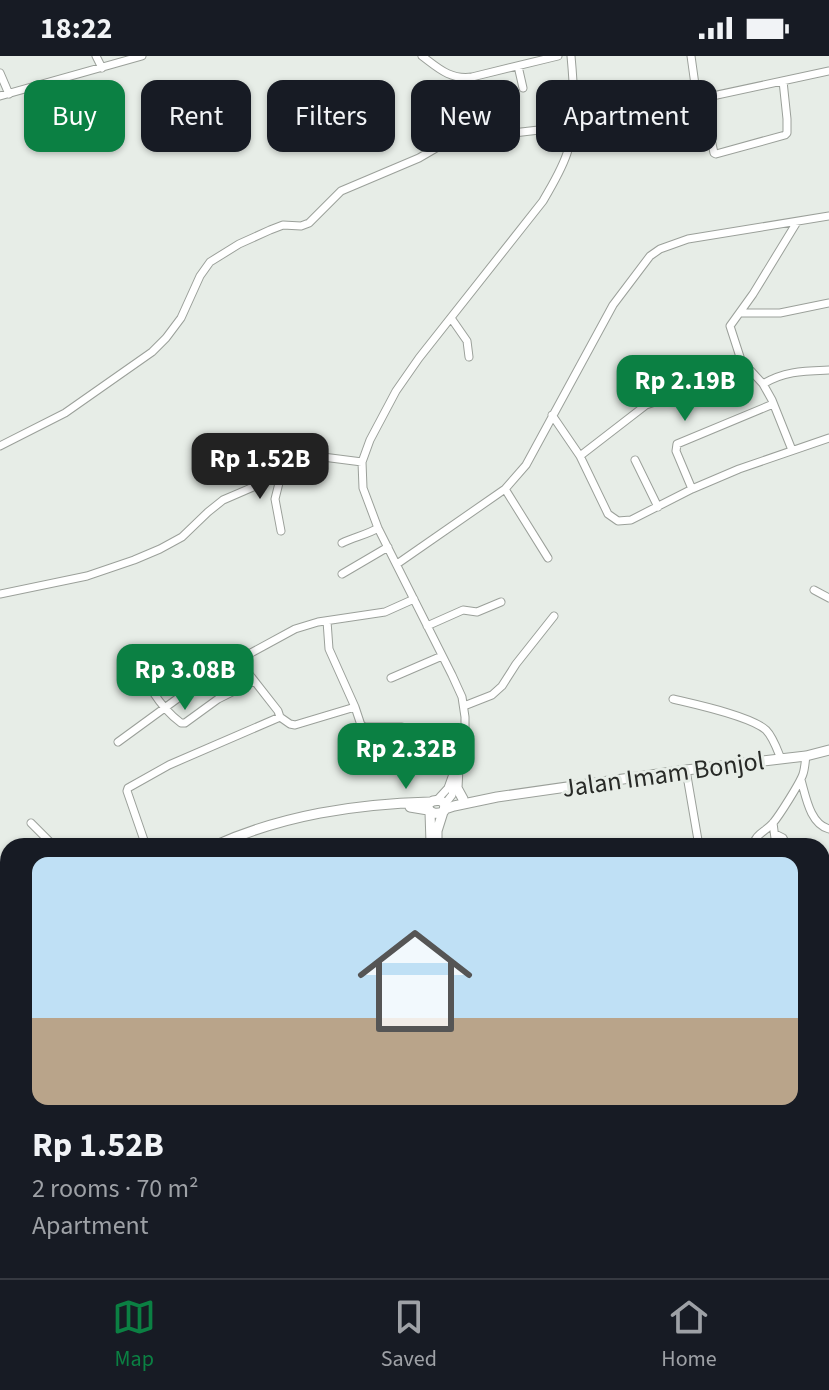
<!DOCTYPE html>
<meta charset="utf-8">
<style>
:root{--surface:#171b24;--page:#20242c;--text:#f1f3f6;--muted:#9ea1a6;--line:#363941;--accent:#0b8043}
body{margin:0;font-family:"Source Sans 3",sans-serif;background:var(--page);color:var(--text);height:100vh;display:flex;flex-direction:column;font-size:30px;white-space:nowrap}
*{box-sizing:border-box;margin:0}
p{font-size:26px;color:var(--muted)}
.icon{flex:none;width:44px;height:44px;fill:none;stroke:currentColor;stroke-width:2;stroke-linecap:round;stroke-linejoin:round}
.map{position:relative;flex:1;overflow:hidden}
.side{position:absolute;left:0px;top:782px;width:830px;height:440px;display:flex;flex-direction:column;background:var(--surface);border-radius:24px 24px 0 0;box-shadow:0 2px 6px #0004}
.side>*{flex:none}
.guide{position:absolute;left:24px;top:24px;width:782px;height:72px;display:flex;gap:16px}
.price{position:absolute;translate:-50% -68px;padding:0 18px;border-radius:16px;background:var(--accent);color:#fff;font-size:26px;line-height:52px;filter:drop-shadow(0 2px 4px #0008)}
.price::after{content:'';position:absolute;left:50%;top:48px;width:24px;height:18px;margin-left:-12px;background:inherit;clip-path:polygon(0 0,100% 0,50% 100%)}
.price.current{background:#222;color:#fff}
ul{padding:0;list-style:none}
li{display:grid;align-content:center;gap:16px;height:424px;padding:0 32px}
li+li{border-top:2px solid var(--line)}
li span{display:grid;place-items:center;height:248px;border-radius:16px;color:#555}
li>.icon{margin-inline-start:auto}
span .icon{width:144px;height:144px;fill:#fffc;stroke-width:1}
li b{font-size:34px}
.tag{padding:0 28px;border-radius:16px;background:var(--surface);box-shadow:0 2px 6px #0004;font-size:28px;line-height:72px}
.tag.current{background:var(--accent);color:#fff}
.status{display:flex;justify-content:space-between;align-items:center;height:56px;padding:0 40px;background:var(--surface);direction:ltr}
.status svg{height:22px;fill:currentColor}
.tab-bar{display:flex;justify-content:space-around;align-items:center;height:112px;border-top:2px solid var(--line);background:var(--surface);font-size:22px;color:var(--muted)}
.tab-bar a{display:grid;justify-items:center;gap:4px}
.tab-bar .current{color:var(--accent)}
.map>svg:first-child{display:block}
</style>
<div class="status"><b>18:22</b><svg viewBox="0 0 49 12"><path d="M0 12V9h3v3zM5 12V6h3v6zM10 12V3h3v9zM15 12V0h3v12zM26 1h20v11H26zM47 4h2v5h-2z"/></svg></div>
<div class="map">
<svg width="829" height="1222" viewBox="0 0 829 1222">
<rect width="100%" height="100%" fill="#e7ede7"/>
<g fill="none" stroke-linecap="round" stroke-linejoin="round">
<defs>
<path id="minor" d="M96 0 102 12
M422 0C438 12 450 24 472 21L558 0
M691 0 697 43
M518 10 523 32
M0 17 9 38
M0 40 142 0
M709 74 714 97 716 98 785 79 787 77V63L783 25
M740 257H780L829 247
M451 262 467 285 469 301
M763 328C784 315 804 315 829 314
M664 343 662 334 669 313
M552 359 580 400 608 458 618 465 631 464 692 433 739 413 829 382
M0 390 65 357 152 296 166 282 181 262 200 220 210 206 239 188 270 174 283 169 301 170 309 167 341 135 419 102 455 81H479L573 70 829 15
M792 394 772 344 763 328 741 304 730 270 753 238 797 166
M580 400 646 349 664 343 741 304
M635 404 658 451
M505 433 548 502
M692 433 676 395 677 388 773 348
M281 475 275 443 281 419
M342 487C353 481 367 479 378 472
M397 508 505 433 526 409 613 249 650 200 660 193 688 183 829 160
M342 518 388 491
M814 534 829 542
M0 538 87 520 134 504 160 493 182 481 208 456 223 444 281 419 313 401H323L362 406
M327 565 329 593 355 651
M427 570 463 554 477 556 501 546
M133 598C145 624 158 650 181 667H185L218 643 254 625
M391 622 442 600
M673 643C694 648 751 660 766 674 773 681 777 693 781 703
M464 650 492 639 502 630 516 608 554 560
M280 661 290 668 295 669 355 651 361 669 365 671H402C407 678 404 688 410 694L459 701
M118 686 181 640 238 604 295 573 318 566 385 556 414 543
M458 713 465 671V661L462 641 452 619 378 472 363 432 362 406 370 384 396 335 419 302 543 145C552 129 563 112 568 94 576 63 574 32 571 0
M686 714 699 790
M801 724C806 741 810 768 829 773
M437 744 448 732 457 707
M445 748 452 739 455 725
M31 767 54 790
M773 767 776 790
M775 778 783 782 787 790
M146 790 127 735 128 732 169 709 280 661 278 655 238 604
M753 790C755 778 765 776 773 767 779 760 800 727 803 718 805 712 805 706 806 700
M822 955 829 958
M0 987 8 980
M822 993 829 991
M822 1005H829
M0 1123 8 1144
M822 1187 829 1186
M53 1214 57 1222
M192 1214 195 1222
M315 1220V1222
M121 1222 140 1214
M364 1222 366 1214"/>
<path id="major" d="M458 711 457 732 463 743
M440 744 445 748 444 755C439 758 431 759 428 752V748L433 745Z
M410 751 428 754
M445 753 454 750 497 741 686 714 806 700 829 694
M430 756 431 787
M214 790C283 759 355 748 430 746
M437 790V775L443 756
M0 862H8
M451 1214 452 1222
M458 1214 459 1222"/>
</defs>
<use href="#minor" stroke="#9ba09a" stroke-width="9"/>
<use href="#major" stroke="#9ba09a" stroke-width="11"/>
<use href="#minor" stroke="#fff" stroke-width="7"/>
<use href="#major" stroke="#fff" stroke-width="9"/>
</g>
<g text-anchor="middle" stroke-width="6" stroke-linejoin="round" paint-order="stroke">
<g font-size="26" fill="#282a27" stroke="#e7ede7">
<text transform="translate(663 718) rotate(-8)" y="9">Jalan Imam Bonjol</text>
</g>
</g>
</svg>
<b class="price" style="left:685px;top:367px">Rp 2.19B</b>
<b class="price current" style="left:260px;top:445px">Rp 1.52B</b>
<b class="price" style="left:185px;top:656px">Rp 3.08B</b>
<b class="price" style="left:406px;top:735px">Rp 2.32B</b>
<div class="guide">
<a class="tag current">Buy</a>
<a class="tag">Rent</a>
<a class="tag">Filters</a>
<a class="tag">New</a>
<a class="tag">Apartment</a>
</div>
<section class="side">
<ul>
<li><span style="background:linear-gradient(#bfe0f5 65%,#b9a48a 0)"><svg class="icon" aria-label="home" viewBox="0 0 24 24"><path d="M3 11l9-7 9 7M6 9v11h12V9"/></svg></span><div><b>Rp 1.52B</b><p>2 rooms · 70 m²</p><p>Apartment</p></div></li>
</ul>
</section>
</div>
<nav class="tab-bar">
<a class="current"><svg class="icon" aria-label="map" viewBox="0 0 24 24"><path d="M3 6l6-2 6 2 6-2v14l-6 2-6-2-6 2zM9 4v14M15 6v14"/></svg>Map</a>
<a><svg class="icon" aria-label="saved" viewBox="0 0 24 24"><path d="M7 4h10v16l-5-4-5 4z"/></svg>Saved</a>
<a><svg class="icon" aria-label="home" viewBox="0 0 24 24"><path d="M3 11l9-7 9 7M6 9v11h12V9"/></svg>Home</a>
</nav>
